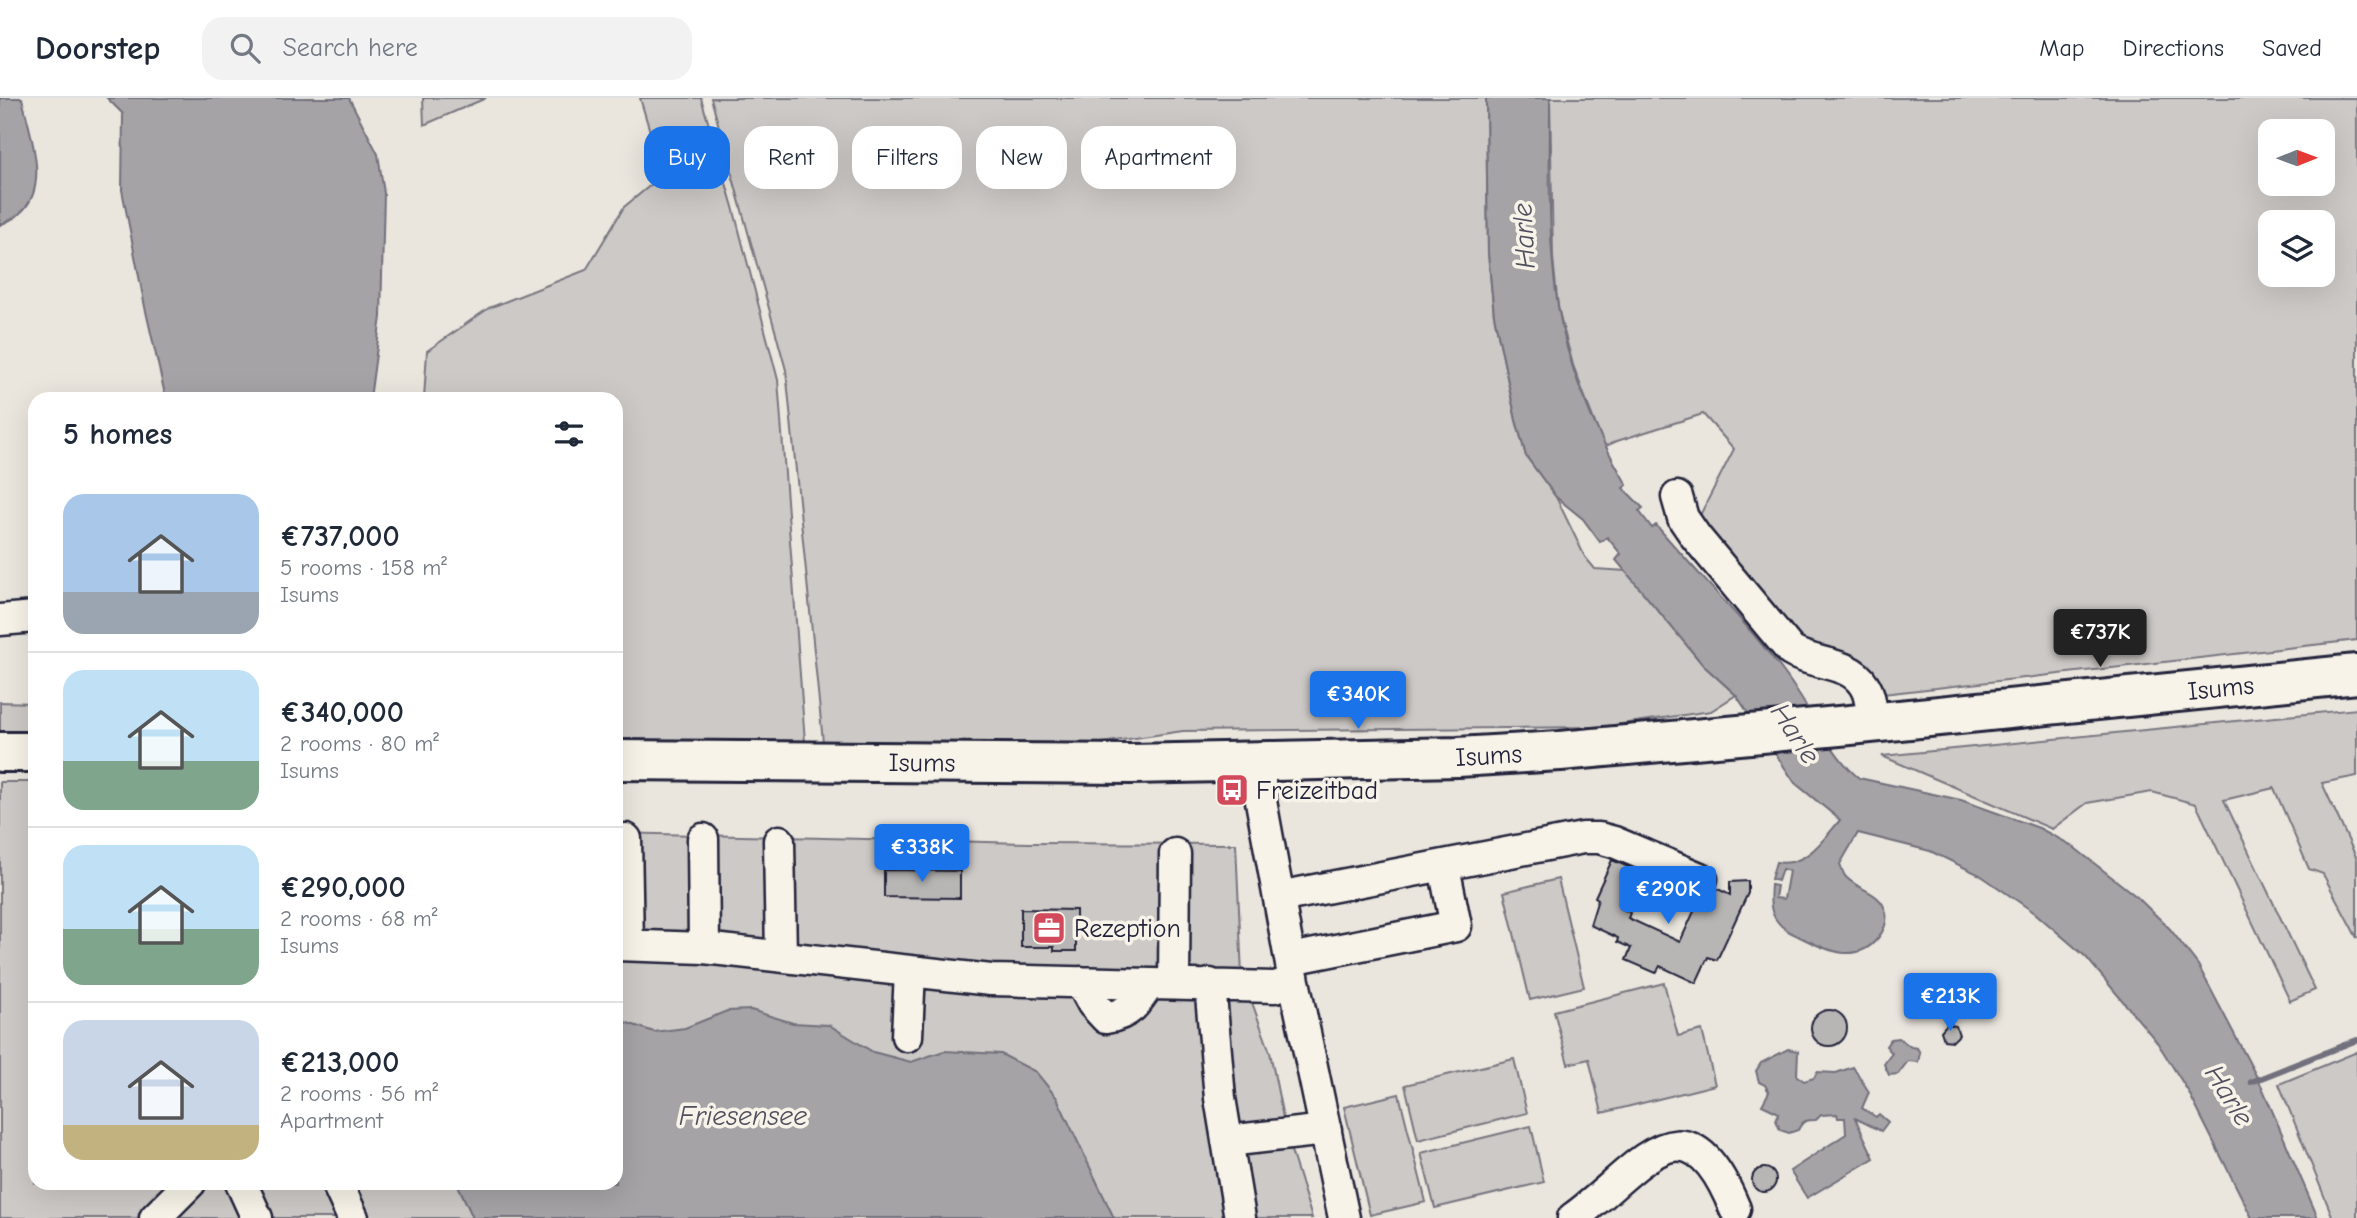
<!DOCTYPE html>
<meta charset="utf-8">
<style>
:root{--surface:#fff;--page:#f2f2f3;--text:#1f2937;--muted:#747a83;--line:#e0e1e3;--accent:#1a73e8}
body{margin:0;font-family:"Comic Neue",sans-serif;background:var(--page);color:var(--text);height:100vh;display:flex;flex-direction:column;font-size:26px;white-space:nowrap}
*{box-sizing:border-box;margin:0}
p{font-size:23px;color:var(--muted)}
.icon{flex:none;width:38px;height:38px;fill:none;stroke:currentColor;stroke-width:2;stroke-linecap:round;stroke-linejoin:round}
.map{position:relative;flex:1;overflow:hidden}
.sheet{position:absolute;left:28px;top:294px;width:595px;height:798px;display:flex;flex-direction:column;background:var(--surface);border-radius:21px;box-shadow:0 7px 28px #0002}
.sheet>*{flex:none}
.hud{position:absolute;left:644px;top:28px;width:665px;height:63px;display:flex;gap:14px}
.needle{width:46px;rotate:89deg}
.buttons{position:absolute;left:2258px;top:21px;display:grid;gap:14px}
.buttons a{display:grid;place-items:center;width:77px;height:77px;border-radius:14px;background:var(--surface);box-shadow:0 7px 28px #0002;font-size:35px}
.price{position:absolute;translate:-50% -60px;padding:0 16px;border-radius:7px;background:var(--accent);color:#fff;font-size:23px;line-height:46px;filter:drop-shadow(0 2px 4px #0008)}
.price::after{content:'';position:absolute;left:50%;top:42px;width:21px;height:16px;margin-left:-10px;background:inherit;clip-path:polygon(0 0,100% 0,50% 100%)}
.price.selected{background:#222;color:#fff}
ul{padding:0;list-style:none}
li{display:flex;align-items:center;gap:21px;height:175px;padding:0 35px}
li+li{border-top:2px solid var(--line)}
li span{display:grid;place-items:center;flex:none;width:196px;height:140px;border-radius:21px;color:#555}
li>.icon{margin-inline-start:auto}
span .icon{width:84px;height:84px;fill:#fffc;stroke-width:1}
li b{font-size:30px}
h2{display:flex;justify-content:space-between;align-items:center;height:84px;padding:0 35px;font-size:30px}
.tag{padding:0 24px;border-radius:21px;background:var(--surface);box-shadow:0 7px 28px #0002;font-size:24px;line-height:63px}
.tag.selected{background:var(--accent);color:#fff}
header{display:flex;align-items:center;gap:42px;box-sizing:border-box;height:98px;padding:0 35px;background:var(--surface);border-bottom:2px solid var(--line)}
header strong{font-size:33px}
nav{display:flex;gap:38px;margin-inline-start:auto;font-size:24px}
.search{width:490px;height:63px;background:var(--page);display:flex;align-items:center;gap:18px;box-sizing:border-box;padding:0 24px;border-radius:21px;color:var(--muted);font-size:26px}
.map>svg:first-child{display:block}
</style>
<header>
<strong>Doorstep</strong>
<div class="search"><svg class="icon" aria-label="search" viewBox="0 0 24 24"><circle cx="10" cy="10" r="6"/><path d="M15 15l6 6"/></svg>Search here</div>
<nav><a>Map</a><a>Directions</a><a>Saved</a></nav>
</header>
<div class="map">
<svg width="2357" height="1120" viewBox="0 0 2357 1120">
<rect width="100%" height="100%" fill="#eae6de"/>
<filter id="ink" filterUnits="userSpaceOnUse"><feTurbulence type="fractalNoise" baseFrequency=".0143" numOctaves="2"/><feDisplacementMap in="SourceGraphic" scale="14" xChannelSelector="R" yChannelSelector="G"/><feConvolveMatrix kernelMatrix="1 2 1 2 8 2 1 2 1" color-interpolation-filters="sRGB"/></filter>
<g filter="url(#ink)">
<path fill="#cdc9c6" stroke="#787680" stroke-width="2" fill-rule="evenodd" d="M423 0H486L424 27Z
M640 0H701L733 109 778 282 805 644 616 643V301H424L427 253 489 210 586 172 624 109 663 77Z
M711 0H1486L1488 155 1494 217 1516 322 1526 358 1556 399 1585 459 1595 471 1627 473 1703 567 1736 597 1711 613 1601 629 1183 633 1101 645 823 644 786 272Z
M1550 0H2357V542L1883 596 1794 542 1696 425 1734 351 1703 316 1617 343 1604 349 1573 267 1558 210 1553 159ZM2270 33H2322V86H2270ZM2270 124H2322V177H2270Z
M0 604 35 605V639H0Z
M2357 611V678L2322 685 2357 761V840L2323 776 2309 771 2274 690 2224 702 2315 892 2290 903 2196 706 2152 694 2087 705 2052 731 1882 658Z
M0 684H35V1085H616V735L1030 745 1236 746 1242 877 1270 954 1287 1040 1312 1120H0Z
M1558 781 1584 889 1530 902 1504 794Z
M1664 885 1678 938 1702 932 1715 987 1602 1015 1589 961 1568 966 1554 913Z
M2357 954V1120H2333L2279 986Z
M1514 961 1527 1015 1418 1042 1405 987Z
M1399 996 1426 1104 1370 1117 1344 1009Z
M1531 1028 1544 1084 1435 1110 1421 1055Z"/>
<path fill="#a6a3a6" stroke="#716f7b" stroke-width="2" d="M0 0H22C29 34 52 90 19 116 14 121 6 124 0 127Z
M107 0H349L378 56 384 95 381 219 370 301H166L145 209 122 92 123 16Z
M1486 0H1550C1550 69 1547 140 1558 208 1568 271 1595 333 1627 387L1623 390 1643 410 1639 413 1652 430 1656 427C1698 477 1746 523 1785 576 1807 605 1832 659 1859 680L1961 702 2039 730 2071 747 2137 799 2170 831 2198 867 2262 989 2318 1120H2252L2188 993 2157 944 2086 859 2035 815 1980 777 1930 753 1858 735 1840 766C1842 771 1843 777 1847 780 1860 793 1882 794 1886 815 1888 824 1883 834 1878 840 1857 866 1828 853 1804 841 1794 836 1783 832 1777 823 1769 813 1770 799 1771 787L1777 788 1775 800 1784 801 1789 773 1782 771 1778 783 1771 781 1776 764C1805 770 1823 742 1840 722L1795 685 1736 597 1703 567 1616 462 1621 456 1607 439 1600 444 1583 421 1556 399 1526 358 1516 322 1494 217 1488 155Z
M751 912 793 925 829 927 873 954 911 964 944 953 1001 956 1036 974 1057 1000 1114 1120H473L457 1085H616V921L654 934 685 930 727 913Z
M1899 940 1911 949 1917 950 1920 955 1918 964 1908 963 1898 976 1889 977 1884 966 1892 955 1886 948 1891 941Z
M1788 951 1798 953 1797 978 1804 983 1814 980 1817 974 1836 975 1853 969 1869 994 1862 1010 1876 1019 1879 1016 1888 1024 1881 1033 1855 1020 1874 1060 1807 1100 1790 1073 1846 1036 1845 1020H1838L1837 1016 1821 1017 1816 1022C1806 1022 1803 1022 1798 1032L1789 1035 1780 1032 1776 1022 1779 1015 1762 1007 1769 994 1765 987 1759 984 1756 973 1761 965Z"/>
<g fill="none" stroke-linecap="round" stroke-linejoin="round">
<path stroke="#716f7b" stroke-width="6" d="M2251 984 2357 942"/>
</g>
<path fill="#b8b6b5" stroke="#22223b" stroke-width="2" d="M1612 762 1638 773 1621 810 1630 815 1628 820 1680 844 1701 798 1712 795 1716 790 1730 797V784L1748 783V795L1717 862 1708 859 1696 885 1660 868 1656 875 1626 862 1631 850 1617 844 1618 840 1590 827 1598 801 1595 799Z
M884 772 960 773V800L884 799Z
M1021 811 1076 812V853H1054V849H1021Z
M1811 930a18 18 0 1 1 36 0a18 18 0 1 1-36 0Z
M1947 926 1956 928 1959 937 1953 943 1944 942 1941 933Z
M1752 1082a12 12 0 1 1 24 0a12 12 0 1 1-24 0Z"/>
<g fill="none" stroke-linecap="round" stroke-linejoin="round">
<defs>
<path id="minor" d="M1677 399 1683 420 1696 439 1791 553C1813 567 1850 563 1864 587 1871 597 1871 612 1873 624
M0 522 35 519
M1259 664 1261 703 1294 883 1344 1120
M626 741 628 847
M703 741 704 850
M779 743 781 858
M1279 799 1583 740H1599L1614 744 1702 781
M616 847 704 850 991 882 1275 889 1294 883
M1291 861 1456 828 1444 769
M1081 884 1093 906 1106 920C1130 916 1137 905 1149 886
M1174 886 1175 756
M1210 886 1220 1000 1240 1120
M907 938 910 873
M1227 1043 1326 1032
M241 1085 257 1120
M337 1085 353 1120
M155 1120 190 1085
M1573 1120C1640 1072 1685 989 1735 1111"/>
<g id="major">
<path d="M0 654H35"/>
<path id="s1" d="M616 662 1131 666 1458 659 1560 653 1850 627 2357 576"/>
</g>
</defs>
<use href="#minor" stroke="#22223b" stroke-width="35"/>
<use href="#major" stroke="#22223b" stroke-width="44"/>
<use href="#minor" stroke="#f7f3e8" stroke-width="30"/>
<use href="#major" stroke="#f7f3e8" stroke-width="38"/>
</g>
</g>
<defs>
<symbol id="bus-square" viewBox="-11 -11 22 22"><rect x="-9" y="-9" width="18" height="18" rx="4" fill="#d1495b" stroke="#f7f3e8"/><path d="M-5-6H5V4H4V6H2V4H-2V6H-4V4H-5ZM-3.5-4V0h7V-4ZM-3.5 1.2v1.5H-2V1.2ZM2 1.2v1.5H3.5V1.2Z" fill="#fff"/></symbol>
<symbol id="office-square" viewBox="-11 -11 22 22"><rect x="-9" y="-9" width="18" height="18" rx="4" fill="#d1495b" stroke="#f7f3e8"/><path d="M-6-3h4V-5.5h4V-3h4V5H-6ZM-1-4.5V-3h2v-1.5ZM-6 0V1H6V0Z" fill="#fff"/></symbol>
</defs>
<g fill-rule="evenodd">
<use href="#bus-square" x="1213" y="673" width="38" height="38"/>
<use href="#office-square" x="1030" y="811" width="38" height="38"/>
</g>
<g text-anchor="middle" stroke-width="7" stroke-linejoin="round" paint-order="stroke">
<g font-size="26" fill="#22223b" stroke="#f7f3e8">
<text dy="9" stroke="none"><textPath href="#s1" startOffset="1608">Isums</textPath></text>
<text dy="9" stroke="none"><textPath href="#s1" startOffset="873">Isums</textPath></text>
<text dy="9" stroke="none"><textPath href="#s1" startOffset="306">Isums</textPath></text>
</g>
<g font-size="26" fill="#22223b" stroke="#f7f3e8" text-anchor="start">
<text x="1256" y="701">Freizeitbad</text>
<text x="1074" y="839">Rezeption</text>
</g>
<g font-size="28" font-style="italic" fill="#504f60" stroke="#f7f3e8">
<text transform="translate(1523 138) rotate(-93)" y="10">Harle</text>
<text transform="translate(1796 635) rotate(57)" y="10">Harle</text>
<text transform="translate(2230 997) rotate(58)" y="10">Harle</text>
<text x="743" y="1027">Friesensee</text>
</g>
</g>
</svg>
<div class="buttons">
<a><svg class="needle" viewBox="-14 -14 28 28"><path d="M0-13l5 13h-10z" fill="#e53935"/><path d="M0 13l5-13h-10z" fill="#747a83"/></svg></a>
<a><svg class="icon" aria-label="layers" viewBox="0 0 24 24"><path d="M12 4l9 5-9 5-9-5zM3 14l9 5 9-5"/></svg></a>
</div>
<b class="price selected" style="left:2100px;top:571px">€737K</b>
<b class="price" style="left:1358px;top:633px">€340K</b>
<b class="price" style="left:922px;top:786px">€338K</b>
<b class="price" style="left:1668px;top:828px">€290K</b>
<b class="price" style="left:1950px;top:935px">€213K</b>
<div class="hud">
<a class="tag selected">Buy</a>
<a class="tag">Rent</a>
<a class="tag">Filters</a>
<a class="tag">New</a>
<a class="tag">Apartment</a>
</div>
<section class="sheet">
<h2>5 homes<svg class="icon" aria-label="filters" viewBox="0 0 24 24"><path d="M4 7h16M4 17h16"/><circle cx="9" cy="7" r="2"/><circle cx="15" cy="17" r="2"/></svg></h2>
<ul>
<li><span style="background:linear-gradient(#a9c7e8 70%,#9aa5b1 0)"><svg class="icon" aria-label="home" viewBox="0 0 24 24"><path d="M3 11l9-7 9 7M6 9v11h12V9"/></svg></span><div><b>€737,000</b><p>5 rooms · 158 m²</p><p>Isums</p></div></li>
<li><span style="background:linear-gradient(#bfe0f5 65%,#7fa58c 0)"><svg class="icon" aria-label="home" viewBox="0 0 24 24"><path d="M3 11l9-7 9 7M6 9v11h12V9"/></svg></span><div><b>€340,000</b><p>2 rooms · 80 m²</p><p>Isums</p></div></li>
<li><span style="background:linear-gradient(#bfe0f5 60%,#7fa58c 0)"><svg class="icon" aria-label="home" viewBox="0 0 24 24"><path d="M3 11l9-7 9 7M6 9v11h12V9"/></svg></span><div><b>€290,000</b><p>2 rooms · 68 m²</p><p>Isums</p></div></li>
<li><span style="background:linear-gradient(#c9d6e8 75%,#c2b280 0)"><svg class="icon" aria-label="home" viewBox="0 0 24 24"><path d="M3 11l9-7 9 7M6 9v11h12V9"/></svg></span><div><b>€213,000</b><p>2 rooms · 56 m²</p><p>Apartment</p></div></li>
</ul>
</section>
</div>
